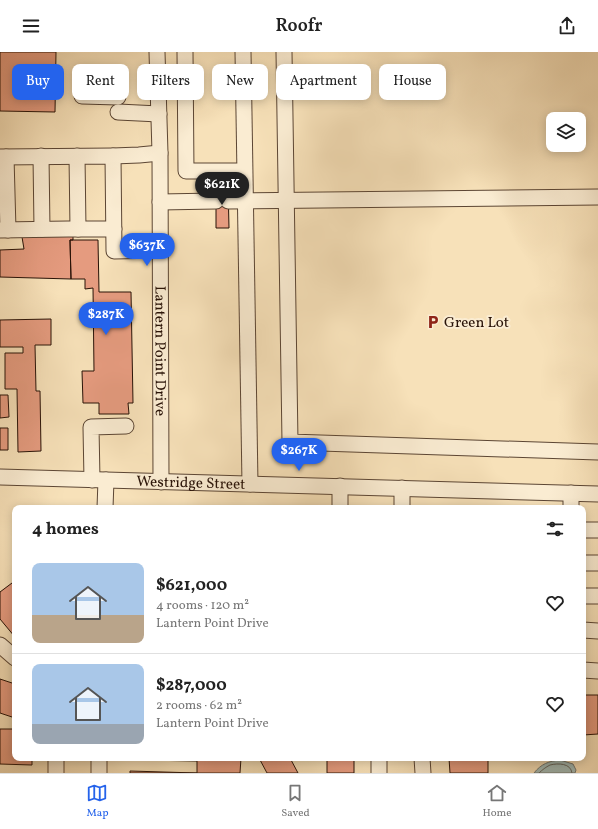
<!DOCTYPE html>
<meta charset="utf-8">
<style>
:root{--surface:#fff;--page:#f6f6f6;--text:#222;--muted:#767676;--line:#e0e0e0;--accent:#2563eb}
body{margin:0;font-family:Vollkorn,serif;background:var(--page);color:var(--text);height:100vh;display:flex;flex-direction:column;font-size:15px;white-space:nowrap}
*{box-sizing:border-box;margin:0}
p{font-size:13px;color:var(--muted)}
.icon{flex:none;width:22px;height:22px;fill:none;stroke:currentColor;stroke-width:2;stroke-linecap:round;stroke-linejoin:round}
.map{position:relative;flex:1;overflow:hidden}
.sheet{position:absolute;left:12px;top:453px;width:574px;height:256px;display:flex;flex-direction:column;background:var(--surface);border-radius:8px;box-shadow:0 2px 10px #0003}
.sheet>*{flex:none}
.guide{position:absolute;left:12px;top:12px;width:574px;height:36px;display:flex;gap:8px}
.tools{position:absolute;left:546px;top:60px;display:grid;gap:8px}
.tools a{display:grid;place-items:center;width:40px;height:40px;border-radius:8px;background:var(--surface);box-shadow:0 2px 10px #0003;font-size:20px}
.price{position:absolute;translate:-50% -34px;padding:0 9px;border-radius:14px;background:var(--accent);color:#fff;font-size:13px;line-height:26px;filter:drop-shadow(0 1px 2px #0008)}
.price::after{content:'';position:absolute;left:50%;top:24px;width:12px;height:9px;margin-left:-6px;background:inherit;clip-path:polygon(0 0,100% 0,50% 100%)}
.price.selected{background:#222;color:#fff}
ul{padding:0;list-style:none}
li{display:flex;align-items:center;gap:12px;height:100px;padding:0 20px}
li+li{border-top:1px solid var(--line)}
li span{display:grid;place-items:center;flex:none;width:112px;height:80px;border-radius:8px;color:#555}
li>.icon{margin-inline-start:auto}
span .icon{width:48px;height:48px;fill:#fffc;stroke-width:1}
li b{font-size:17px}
h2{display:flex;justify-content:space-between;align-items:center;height:48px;padding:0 20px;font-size:17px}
.pill{padding:0 14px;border-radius:8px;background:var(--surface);box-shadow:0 2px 10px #0003;font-size:14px;line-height:36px}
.pill.selected{background:var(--accent);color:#fff}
header{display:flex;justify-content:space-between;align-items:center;height:52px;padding:0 20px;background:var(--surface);font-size:18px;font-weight:600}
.tab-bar{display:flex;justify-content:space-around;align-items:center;height:56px;border-top:1px solid var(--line);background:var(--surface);font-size:11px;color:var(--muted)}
.tab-bar a{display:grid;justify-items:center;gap:2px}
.tab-bar .selected{color:var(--accent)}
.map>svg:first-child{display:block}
</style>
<header><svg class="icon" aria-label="menu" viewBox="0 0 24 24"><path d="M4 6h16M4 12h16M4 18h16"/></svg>Roofr<svg class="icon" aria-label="share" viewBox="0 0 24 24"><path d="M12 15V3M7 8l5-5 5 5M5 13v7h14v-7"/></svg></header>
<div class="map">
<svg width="598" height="721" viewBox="0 0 598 721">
<rect width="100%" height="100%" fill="#f7e1b9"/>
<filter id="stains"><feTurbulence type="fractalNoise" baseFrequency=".005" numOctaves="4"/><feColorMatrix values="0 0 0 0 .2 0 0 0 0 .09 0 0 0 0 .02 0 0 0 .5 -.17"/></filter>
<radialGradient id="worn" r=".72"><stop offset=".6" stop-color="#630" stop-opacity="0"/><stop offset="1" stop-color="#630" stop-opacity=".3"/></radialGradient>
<path fill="#a1bbb8" stroke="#717771" d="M560 708 573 712 576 718 575 721H534C541 712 549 709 560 708Z"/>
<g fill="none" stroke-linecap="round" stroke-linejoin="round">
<path stroke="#646660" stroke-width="1" d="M539 721C542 718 546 715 550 713 558 711 571 711 572 721"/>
</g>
<path fill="#e59b7f" stroke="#281207" d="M0 0H56L55 60 0 59Z
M216 132H228L229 176H216Z
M73 182V188H70L71 227 0 225V198L24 197 22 185Z
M70 188H98L99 240H131L133 351H128L129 362H99V351H83L82 319H94L93 236 85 237V227H71Z
M51 267V293H35L36 339H40L41 399 18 400 17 337H5V301H23V295H0V268Z
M0 343H8L9 365 0 366Z
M0 376H8V398H0Z
M12 531 15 535V585L0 567V540Z
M0 627 15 632V666L0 661Z
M583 643H598V682L583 683Z
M0 677H15V706H32V713L0 712Z
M141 706H241L240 721H130V719L197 721V709L141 708Z
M259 706H290L298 721H267Z
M327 706H354V721H327Z
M449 706H488V721H450Z"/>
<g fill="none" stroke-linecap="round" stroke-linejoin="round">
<defs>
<g id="minor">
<path id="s1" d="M157 0 160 101 161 430"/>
<path d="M185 0 186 119H244"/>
<path d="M243 0 250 432"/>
<path d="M284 0 290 390 598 400"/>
<path d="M82 44 118 45"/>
<path d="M118 60 159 62"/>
<path d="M41 104 42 177"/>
<path d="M77 104 78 177"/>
<path d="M113 104 139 103 160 101"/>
<path d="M0 105 113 104 114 199 160 198"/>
<path d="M6 105 8 178"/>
<path d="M228 149 598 145"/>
<path d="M160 150 216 149"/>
<path d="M0 178 68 177H114"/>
<path id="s2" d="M0 425 598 442"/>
<path d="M92 428 91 375 126 374"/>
<path d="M340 434V456"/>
<path d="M105 456 106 428"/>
<path d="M402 456V436"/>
<path d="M571 456V441"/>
<path d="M583 478H598"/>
<path d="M583 511H598"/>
<path d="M583 544H598"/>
<path d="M583 578 598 579"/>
<path d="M0 593 15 606"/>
<path d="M583 618 598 619"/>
<path d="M422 706 423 721"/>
<path d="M56 721V706"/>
<path d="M99 721V706"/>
<path d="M379 721V706"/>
</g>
</defs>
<use href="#minor" stroke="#5c4634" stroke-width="17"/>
<use href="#minor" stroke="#faecd2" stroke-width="15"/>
</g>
<defs>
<symbol id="parking-bare" viewBox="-9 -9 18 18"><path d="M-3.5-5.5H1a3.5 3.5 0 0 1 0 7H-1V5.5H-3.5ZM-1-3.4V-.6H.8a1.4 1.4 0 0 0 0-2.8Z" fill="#8f2418" stroke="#faecd2" stroke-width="2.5" paint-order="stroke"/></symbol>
</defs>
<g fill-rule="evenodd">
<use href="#parking-bare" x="423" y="260" width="20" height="20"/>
</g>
<g text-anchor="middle" stroke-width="4" stroke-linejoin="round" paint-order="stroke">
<g font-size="15" fill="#281207" stroke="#faecd2" text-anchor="start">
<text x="444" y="275">Green Lot</text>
</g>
<g font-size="15" fill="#281207" stroke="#faecd2">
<text dy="5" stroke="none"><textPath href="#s1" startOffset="299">Lantern Point Drive</textPath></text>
<text dy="5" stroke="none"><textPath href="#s2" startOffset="191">Westridge Street</textPath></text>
</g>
</g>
<rect width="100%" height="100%" filter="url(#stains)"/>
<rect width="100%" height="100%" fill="url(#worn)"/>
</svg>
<div class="tools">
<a><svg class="icon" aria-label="layers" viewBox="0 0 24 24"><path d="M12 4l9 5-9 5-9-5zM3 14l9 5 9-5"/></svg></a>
</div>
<b class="price selected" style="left:222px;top:154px">$621K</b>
<b class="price" style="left:147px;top:215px">$637K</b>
<b class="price" style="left:106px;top:284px">$287K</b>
<b class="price" style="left:299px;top:420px">$267K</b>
<div class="guide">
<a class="pill selected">Buy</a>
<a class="pill">Rent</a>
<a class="pill">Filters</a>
<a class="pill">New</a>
<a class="pill">Apartment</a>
<a class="pill">House</a>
</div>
<section class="sheet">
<h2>4 homes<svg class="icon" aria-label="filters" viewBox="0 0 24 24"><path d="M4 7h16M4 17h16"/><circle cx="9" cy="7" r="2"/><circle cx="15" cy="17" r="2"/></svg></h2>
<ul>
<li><span style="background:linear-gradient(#a9c7e8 65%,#b9a48a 0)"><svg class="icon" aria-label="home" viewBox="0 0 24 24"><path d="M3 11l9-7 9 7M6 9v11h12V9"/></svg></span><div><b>$621,000</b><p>4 rooms · 120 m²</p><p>Lantern Point Drive</p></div><svg class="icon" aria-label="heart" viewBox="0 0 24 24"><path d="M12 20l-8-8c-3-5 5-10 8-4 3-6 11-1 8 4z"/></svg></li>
<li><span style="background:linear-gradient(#a9c7e8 75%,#9aa5b1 0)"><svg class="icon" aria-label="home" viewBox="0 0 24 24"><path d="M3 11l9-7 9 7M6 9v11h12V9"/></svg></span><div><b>$287,000</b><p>2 rooms · 62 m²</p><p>Lantern Point Drive</p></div><svg class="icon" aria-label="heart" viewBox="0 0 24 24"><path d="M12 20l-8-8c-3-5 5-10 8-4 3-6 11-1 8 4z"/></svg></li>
</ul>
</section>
</div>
<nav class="tab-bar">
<a class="selected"><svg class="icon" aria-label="map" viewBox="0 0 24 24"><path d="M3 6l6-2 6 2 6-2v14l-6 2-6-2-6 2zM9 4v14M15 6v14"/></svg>Map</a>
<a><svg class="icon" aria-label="saved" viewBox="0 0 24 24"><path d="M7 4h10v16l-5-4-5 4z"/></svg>Saved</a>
<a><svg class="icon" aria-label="home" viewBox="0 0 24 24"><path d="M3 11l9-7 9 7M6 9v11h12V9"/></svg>Home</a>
</nav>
